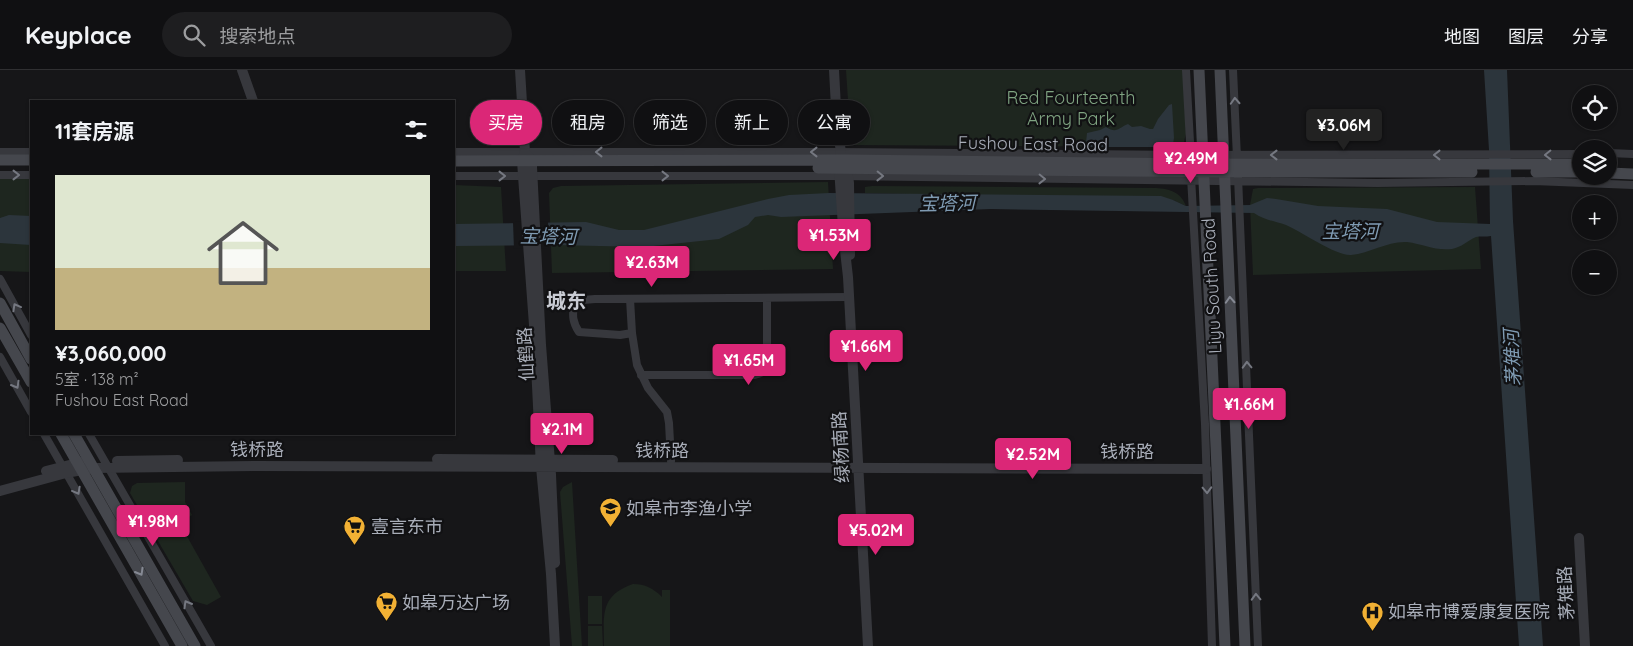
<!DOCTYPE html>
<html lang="zh">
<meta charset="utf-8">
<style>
:root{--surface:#101012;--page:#1e1e20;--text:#f1f3f6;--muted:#9c9d9f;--line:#303032;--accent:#db2777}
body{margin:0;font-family:Quicksand,"Noto Sans SC",sans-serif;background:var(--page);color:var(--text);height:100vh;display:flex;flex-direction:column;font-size:19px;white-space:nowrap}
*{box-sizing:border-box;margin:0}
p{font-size:16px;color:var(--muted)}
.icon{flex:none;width:28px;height:28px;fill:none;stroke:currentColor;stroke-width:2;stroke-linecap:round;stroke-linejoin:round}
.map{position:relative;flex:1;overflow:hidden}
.side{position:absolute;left:30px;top:30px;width:425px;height:335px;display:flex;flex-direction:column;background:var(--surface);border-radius:0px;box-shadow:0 1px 4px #0004,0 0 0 1px var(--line)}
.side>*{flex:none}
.hud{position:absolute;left:470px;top:30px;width:475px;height:45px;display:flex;gap:10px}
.controls{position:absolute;left:1572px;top:15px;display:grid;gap:10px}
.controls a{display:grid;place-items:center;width:45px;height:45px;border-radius:50%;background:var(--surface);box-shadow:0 1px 4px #0004,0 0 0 1px var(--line);font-size:25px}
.price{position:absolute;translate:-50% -42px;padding:0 11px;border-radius:5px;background:var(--accent);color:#fff;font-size:16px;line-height:32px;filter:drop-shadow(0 1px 2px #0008)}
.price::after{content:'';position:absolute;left:50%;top:30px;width:15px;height:11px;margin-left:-8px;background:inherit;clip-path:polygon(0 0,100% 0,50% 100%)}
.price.on{background:#222;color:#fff}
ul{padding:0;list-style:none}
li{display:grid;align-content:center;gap:10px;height:265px;padding:0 25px}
li span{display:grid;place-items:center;height:155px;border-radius:0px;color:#555}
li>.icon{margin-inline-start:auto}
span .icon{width:90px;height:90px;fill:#fffc;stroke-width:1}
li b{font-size:21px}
h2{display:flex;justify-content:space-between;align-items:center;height:60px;padding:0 25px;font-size:21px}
.chip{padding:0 18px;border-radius:22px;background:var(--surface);box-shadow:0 1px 4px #0004,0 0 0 1px var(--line);font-size:18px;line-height:45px}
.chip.on{background:var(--accent);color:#fff}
header{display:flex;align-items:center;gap:30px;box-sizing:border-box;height:70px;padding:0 25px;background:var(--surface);border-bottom:1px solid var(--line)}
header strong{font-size:24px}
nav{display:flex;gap:28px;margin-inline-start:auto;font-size:18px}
.search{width:350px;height:45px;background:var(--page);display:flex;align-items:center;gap:12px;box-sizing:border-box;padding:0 18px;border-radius:28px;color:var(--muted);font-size:19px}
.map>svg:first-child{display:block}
</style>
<header>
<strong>Keyplace</strong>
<div class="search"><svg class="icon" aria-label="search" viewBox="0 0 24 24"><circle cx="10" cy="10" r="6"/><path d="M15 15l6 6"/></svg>搜索地点</div>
<nav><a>地图</a><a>图层</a><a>分享</a></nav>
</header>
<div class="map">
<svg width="1633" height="576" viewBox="0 0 1633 576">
<rect width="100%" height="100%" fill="#161618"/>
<path fill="#1e261f" d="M846 0H1183L1186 63 1184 72 1180 77 851 75Z
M0 109H31V202L0 201Z
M828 112 833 199 552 203 549 123 553 118 561 116Z
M454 115 501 117 506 201H454Z
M872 116 1156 118C1170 119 1181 122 1186 136L1173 130 865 123V117Z
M1475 117 1481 199 1253 205 1250 135 1253 119 1258 118Z
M185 412V432L192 445 179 452 221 527 207 535 193 531 130 423 132 416 137 413Z
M572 412 582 576H572L560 422 563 417Z
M633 514C645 514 653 518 662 527V520H670V576H604C604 546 599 526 633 514Z
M588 526H602V554H588Z
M588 556H602L603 576H588Z"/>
<path fill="#2c353c" d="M1484 0H1507L1513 151 1543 576H1519L1491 166C1486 167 1480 166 1476 167 1467 171 1462 177 1452 179 1435 181 1423 174 1407 172 1387 171 1371 183 1351 185 1336 186 1302 162 1286 155 1274 151 1264 150 1254 143L991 139 781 147 768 145 755 147 748 155 719 169 644 177 556 175 454 176V154L586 152 619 160H644L768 129 789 125 829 123 1161 126 1173 130 1186 136 1250 135 1267 128 1276 129 1318 136 1387 139 1437 152 1490 154 1489 80Z
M1172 34 1174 68 1173 74 1169 77H1089L1086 73 1087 63 1100 60 1106 57C1117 64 1118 58 1128 54L1132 57 1141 56 1150 59H1153L1158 49 1169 35Z
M9 145 31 146V175L0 173V148Z"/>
<path fill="#161618" d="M548 151 549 178 514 179 513 152Z"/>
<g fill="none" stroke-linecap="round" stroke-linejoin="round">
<path stroke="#37383d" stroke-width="8" d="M1186 0 1191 90
M1233 0 1237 88
M0 82H31
M454 82H841L1190 85 1581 84
M1609 83 1633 84
M0 105H31
M454 106H840L1377 113 1534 111 1633 115
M1191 107 1205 354 1212 576
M1238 107 1258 576
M0 209 31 265
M630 229 632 263 637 295 648 318 667 342 669 353 671 391
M632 263 620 265 579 262C573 253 572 246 574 235L583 230 595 229 849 227
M0 287 31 342
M641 305H754C763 303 766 301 767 292V228
M44 364 165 576
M89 364 211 576"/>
<path stroke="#37383d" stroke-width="10" d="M242 0 253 31
M520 0 525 82 522 90 523 106 534 255 541 397 551 504 555 576
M834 0 837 56 841 82 839 98 844 172 848 207 868 576
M527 85 532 90V97L541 275 551 405 555 493
M846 92 849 113 850 185
M437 389 613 390
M117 391 178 390
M46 401 85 391
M0 421 66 403 93 398 254 396 1206 399
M1579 468 1585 576"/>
<path stroke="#45474d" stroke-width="11" d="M1199 0 1225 576
M1220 0 1245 576
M0 90H31
M454 91 845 90 1203 94H1581
M818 98 1238 102H1472
M1536 102H1581
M1609 103 1633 104
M0 233 31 289
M0 258 31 312
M61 364 182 576
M74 364 195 576"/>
</g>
<defs><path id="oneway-chevron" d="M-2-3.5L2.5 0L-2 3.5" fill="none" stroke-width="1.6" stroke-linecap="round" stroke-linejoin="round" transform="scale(1.25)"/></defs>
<g stroke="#757881">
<use href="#oneway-chevron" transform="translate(1235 31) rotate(-93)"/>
<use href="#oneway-chevron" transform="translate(599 82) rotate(-180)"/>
<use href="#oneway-chevron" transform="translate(814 82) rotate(-180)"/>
<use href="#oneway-chevron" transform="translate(1274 85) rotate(-180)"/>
<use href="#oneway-chevron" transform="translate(1437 85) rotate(-180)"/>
<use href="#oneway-chevron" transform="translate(1548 85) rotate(179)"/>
<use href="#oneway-chevron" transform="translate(16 105)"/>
<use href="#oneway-chevron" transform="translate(502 106)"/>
<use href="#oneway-chevron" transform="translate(665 106)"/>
<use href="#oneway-chevron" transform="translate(880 106) rotate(1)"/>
<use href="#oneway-chevron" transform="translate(1042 109) rotate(1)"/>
<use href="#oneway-chevron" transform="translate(16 237) rotate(-119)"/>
<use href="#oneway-chevron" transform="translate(1247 295) rotate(-92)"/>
<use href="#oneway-chevron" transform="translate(16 315) rotate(60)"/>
<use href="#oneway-chevron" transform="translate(1207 420) rotate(88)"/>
<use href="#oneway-chevron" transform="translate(77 421) rotate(61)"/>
<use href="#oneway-chevron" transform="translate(1256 527) rotate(-92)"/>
<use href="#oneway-chevron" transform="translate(187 534) rotate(-120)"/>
</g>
<g stroke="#858993">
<use href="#oneway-chevron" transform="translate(1230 230) rotate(-93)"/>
<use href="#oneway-chevron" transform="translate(140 502) rotate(60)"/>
</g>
<defs>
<symbol id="school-pin" viewBox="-11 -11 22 30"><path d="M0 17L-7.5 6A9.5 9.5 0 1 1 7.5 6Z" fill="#f2b134" stroke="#111113"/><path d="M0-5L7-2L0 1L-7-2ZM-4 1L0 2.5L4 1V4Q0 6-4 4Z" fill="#111"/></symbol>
<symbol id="supermarket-pin" viewBox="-11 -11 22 30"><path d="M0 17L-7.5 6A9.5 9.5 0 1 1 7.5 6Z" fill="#f2b134" stroke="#111113"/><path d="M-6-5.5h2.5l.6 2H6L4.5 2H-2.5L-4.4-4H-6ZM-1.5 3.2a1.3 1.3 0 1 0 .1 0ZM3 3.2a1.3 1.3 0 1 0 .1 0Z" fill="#111"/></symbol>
<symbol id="hospital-pin" viewBox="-11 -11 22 30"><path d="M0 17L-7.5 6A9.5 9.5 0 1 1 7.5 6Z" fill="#f2b134" stroke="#111113"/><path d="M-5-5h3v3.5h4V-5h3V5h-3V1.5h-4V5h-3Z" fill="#111"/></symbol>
</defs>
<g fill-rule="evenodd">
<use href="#school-pin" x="598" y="426" width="25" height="34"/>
<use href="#supermarket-pin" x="342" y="444" width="25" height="34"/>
<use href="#supermarket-pin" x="374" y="520" width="25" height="34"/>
<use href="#hospital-pin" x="1360" y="530" width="25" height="34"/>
</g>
<g text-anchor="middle" stroke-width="4.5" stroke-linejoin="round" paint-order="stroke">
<g font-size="18" fill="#7fa381" stroke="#111113">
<text x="1071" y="34">Red Fourteenth<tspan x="1071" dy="21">Army Park</tspan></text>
</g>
<g font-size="18" fill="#a8adb8" stroke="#111113">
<text transform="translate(1033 74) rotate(1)" y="6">Fushou East Road</text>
<text transform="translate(1212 216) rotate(-93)" y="6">Liyu South Road</text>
<text transform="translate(526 284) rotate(-93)" y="6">仙鹤路</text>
<text transform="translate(841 377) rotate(-93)" y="6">绿杨南路</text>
<text x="257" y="386">钱桥路</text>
<text x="662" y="387">钱桥路</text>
<text x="1127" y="388">钱桥路</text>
<text transform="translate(1566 523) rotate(-93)" y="6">茅雉路</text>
</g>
<g font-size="18" fill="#a8adb8" stroke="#111113" text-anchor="start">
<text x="626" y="445">如皋市李渔小学</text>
<text x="371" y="463">壹言东市</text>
<text x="402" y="539">如皋万达广场</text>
<text x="1388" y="548">如皋市博爱康复医院</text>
</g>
<g font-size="19" font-style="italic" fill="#7f9bb3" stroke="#111113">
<text transform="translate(947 133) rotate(-1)" y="7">宝塔河</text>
<text x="1350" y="168">宝塔河</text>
<text transform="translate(548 166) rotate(1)" y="7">宝塔河</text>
<text transform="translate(1512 288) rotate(-93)" y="7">茅雉河</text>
</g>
<g font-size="20" font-weight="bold" fill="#c9ccd4" stroke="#111113">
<text x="566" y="238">城东</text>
</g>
</g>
</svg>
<div class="controls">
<a><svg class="icon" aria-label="locate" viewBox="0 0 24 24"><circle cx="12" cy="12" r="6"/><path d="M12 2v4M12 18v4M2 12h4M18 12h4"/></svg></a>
<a><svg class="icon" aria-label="layers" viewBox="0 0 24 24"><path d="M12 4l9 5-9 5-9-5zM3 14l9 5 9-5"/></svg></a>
<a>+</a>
<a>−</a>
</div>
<b class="price on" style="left:1344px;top:81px">¥3.06M</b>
<b class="price" style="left:1191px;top:114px">¥2.49M</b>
<b class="price" style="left:834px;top:191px">¥1.53M</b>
<b class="price" style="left:652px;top:218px">¥2.63M</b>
<b class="price" style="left:866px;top:302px">¥1.66M</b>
<b class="price" style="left:749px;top:316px">¥1.65M</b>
<b class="price" style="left:1249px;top:360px">¥1.66M</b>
<b class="price" style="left:562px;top:385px">¥2.1M</b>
<b class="price" style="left:1033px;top:410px">¥2.52M</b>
<b class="price" style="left:153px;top:477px">¥1.98M</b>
<b class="price" style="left:876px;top:486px">¥5.02M</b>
<div class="hud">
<a class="chip on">买房</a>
<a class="chip">租房</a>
<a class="chip">筛选</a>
<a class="chip">新上</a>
<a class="chip">公寓</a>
</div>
<section class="side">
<h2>11套房源<svg class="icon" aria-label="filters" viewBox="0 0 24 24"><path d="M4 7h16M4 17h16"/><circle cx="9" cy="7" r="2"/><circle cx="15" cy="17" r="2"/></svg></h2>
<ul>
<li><span style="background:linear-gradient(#dfe7d0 60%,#c2b280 0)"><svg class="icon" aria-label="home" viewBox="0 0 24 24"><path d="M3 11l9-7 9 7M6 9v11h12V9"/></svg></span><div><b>¥3,060,000</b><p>5室 · 138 m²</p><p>Fushou East Road</p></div></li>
</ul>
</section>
</div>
